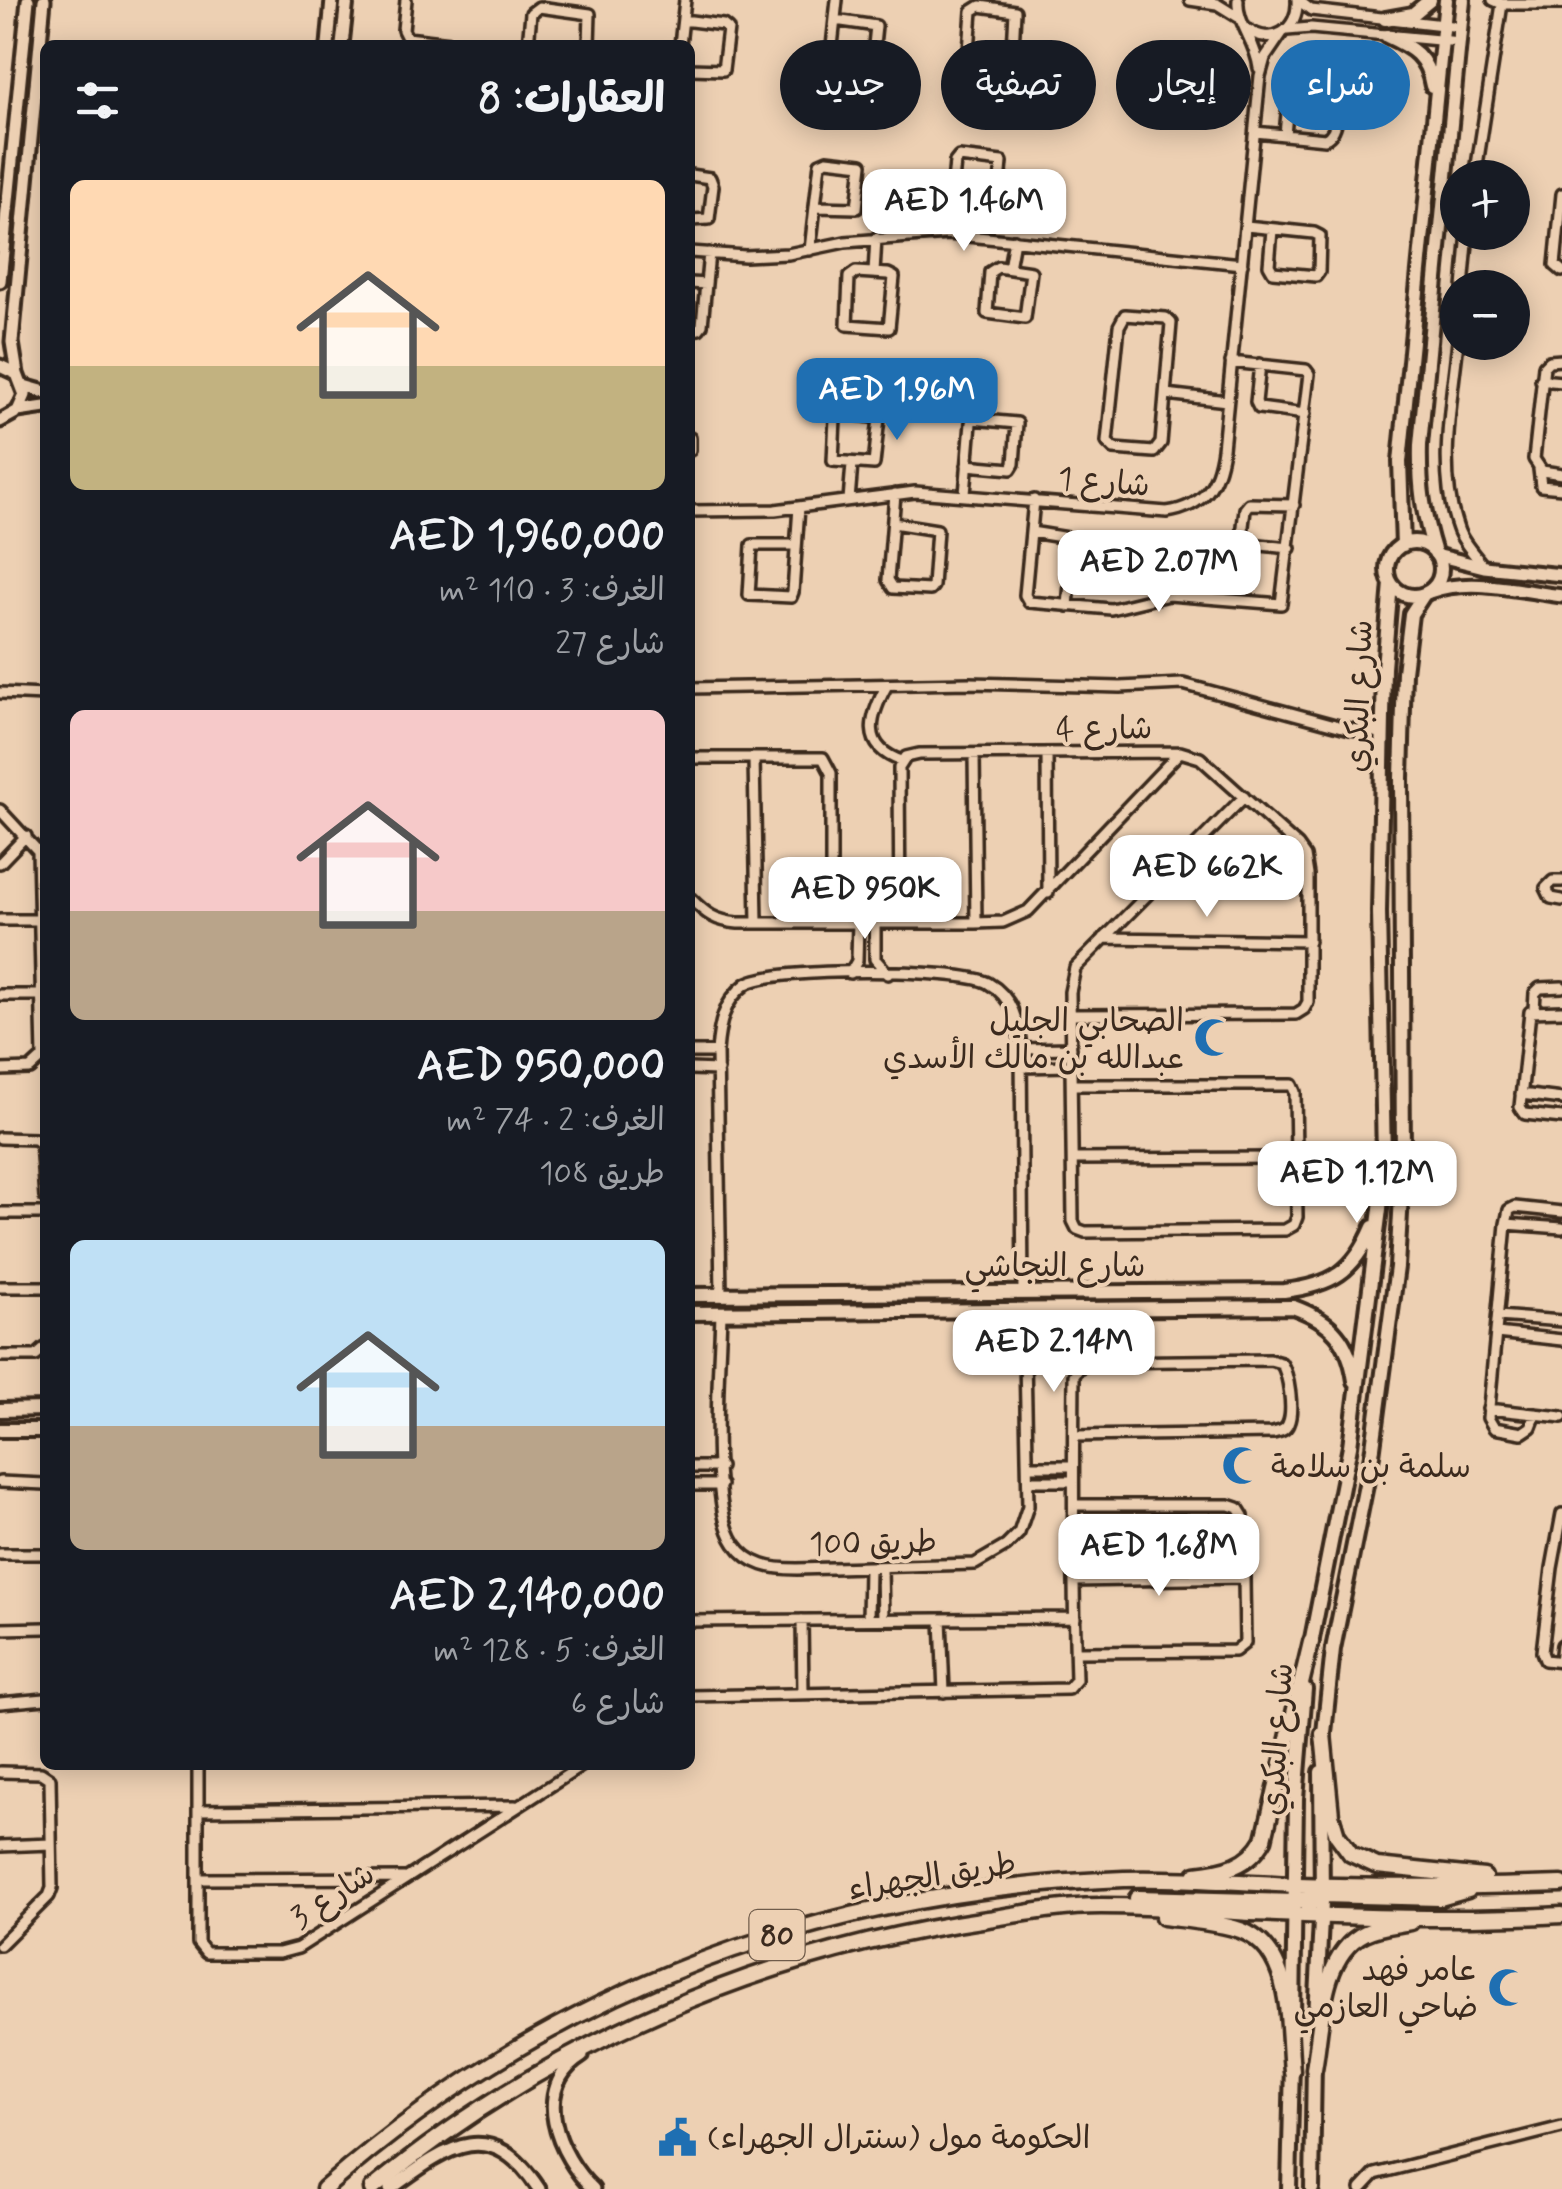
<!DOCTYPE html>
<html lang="ar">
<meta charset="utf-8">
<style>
:root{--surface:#171b24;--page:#20242c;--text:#f1f3f6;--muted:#9ea1a6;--accent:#1f6fb2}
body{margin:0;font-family:Mynerve,"Playpen Sans Arabic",sans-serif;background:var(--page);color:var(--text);direction:rtl;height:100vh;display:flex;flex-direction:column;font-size:38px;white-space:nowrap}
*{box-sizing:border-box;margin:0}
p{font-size:32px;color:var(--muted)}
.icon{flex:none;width:55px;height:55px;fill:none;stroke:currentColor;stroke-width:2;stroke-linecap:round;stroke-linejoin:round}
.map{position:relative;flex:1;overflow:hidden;direction:ltr}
.panel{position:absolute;left:40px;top:40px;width:655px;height:1730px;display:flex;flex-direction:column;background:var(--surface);border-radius:15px;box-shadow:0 5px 25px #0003;direction:rtl}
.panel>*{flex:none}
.top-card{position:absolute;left:725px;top:40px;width:685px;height:90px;direction:rtl;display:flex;gap:20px}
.buttons{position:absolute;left:1440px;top:160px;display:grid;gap:20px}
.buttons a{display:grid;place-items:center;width:90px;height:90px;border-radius:50%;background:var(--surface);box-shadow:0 5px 25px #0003;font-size:50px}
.price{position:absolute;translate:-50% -85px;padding:0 22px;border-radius:20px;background:#fff;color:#222;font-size:32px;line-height:65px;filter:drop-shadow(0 2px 5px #0008)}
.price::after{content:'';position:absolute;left:50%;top:60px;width:30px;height:22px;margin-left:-15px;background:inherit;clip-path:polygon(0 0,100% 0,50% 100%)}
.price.current{background:var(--accent);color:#fff}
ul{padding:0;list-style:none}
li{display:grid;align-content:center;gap:20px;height:530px;padding:0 30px}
li span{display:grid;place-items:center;height:310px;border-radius:15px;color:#555}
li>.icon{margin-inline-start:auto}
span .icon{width:180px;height:180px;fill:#fffc;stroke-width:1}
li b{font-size:42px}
h2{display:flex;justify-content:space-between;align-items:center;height:120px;padding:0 30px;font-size:42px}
.tag{padding:0 35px;border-radius:45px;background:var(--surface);box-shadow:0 5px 25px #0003;font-size:35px;line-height:90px}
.tag.current{background:var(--accent);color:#fff}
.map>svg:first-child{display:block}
</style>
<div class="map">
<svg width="1562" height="2189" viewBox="0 0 1562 2189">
<rect width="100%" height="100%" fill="#edd0b3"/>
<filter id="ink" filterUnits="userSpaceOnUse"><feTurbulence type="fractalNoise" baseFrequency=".01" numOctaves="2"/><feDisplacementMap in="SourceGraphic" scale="20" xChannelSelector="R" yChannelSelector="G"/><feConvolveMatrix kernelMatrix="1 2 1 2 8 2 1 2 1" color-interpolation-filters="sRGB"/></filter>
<g filter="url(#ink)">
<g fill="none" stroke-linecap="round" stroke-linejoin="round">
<defs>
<path id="minor" d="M406 0 403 30 407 38 468 45
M1190 0 1217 4 1238 17
M1238 0C1236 23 1256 41 1259 68
M1298 0 1311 10 1461 27
M1502 4H1562
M980 6 1015 11 1013 50 1008 57 969 51 972 11Z
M683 20 723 25 728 29 723 70 690 69
M835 20 876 26 871 74 834 72 830 65 837 0
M1247 29C1272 47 1299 30 1297 0
M1287 30 1311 28 1460 42
M528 45 531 13 539 7 590 14 589 45
M680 45 685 0
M1255 132 1325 139C1338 133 1340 108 1335 95 1287 81 1289 92 1285 135
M959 157 1002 162 998 205 951 204 955 162Z
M690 175 710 178 713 186 709 219 690 220
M1475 178 1502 4 1493 0
M1562 194 1555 265 1562 271
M1246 226 1314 233 1320 236 1319 272 1316 276 1273 272 1269 265 1272 230
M948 234 951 204
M810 250 820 163 827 160 862 164 857 208 816 207
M690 252 745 256 788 254 845 242 948 234 1242 264
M998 267 1031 272 1025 318 987 313 990 272Z
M1009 268 1014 240
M856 272 888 274 894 277 889 328 847 325 849 277Z
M874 273 876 238
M690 283 706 284
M1463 288 1468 232
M1125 315 1166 318 1171 323 1161 443 1154 452 1114 449 1107 442 1119 326Z
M690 330 699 329 702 325 709 253
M1458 341C1452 401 1437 471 1458 529 1462 542 1476 556 1484 567
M1562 360 1549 361 1544 366 1534 459 1542 471 1562 474
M1260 364 1256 402 1259 408 1305 414
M1541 380 1562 382
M1166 394 1227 401
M842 413 879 418 874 464 833 461 835 418Z
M690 438V450
M1539 469 1541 486 1562 488
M965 494 971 423 972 419 1017 423 1014 464 1011 469 967 465
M849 500 852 464
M1034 500 1025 595 1029 602 1111 609 1169 595 1281 604 1309 374 1306 370 1231 362
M690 511 775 510 915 492 1167 512C1205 506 1218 485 1223 449L1260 76 1265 58 1282 33
M893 523 937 530 933 586 930 590 893 588 888 580 895 494
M1031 532 1074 539 1068 606
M796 545H752L749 595 791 597 793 592 799 507
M1290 548 1250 544 1242 535 1245 509 1249 504 1294 505
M887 685C870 716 860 747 902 761
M690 688 970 683 1120 687 1183 684 1350 729 1382 733
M0 693 45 695
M1047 753 1048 893
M974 754 976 923
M690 758H823L831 773V922
M754 758 757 923
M0 810 38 851 43 1057 30 1069 0 1070
M0 863 26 836
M1562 881H1553L1546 888 1551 898 1562 900
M690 898C706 914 715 921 738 923H976L1003 922 1028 911 1180 752
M0 920H41
M875 922V959L888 974
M900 923 899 768 906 757 919 754 1180 752 1200 758 1298 846 1305 856 1308 875V1002L1304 1009 1296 1014 1071 1015
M1104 938 1309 941
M850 973 857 961 858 922
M0 995H43
M1534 1009 1535 993 1540 988 1562 987
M1562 1011 1530 1012 1520 1107 1525 1114 1562 1118
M1021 1049 1071 1048
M690 1052H717
M1021 1067 1072 1066
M690 1069 718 1070
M1072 1085H1292L1295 1092 1297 1217 1294 1225 1285 1230 1085 1232 1077 1229 1073 1221 1070 992 1075 968 1244 797
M1521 1094 1562 1099
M0 1138 35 1139 41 1143 45 1197
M1073 1159 1296 1158
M0 1213H45
M1506 1224 1562 1228
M0 1287H45
M721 1294 717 1052C719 1026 723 1001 746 984 771 967 962 968 988 983 1013 997 1019 1023 1021 1049L1023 1293
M721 1312C720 1364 707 1504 735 1544 750 1566 773 1569 797 1569L975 1564 1006 1546 1019 1533 1028 1506 1024 1310
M1498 1316 1562 1321
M1496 1333 1562 1340
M0 1356H36L45 1348
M1488 1409 1562 1417
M1536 1414 1531 1427 1522 1433 1494 1428 1488 1418 1506 1224 1509 1210 1515 1207 1562 1212
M1028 1466H1073
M690 1467H720
M1028 1481H1073
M0 1482 45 1484
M690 1485H721
M1074 1505H1229L1238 1508 1243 1516 1245 1643 1235 1651 1075 1652
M1562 1514 1552 1568 1542 1652 1545 1660 1562 1662
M0 1554H45
M882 1568 883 1619
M1074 1581 1244 1578
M868 1619 869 1568
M941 1619 944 1692
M802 1620 803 1693
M690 1621 1075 1618
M0 1629 45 1628
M1560 1662 1562 1645
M690 1696 1068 1689 1076 1680C1073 1579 1073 1477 1074 1375L1079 1368 1096 1362 1270 1360 1281 1363C1289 1374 1294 1411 1288 1424 1285 1431 1280 1431 1273 1433L1074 1436
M0 1703 45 1699
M198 1765V1943L206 1953H279L298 1948 583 1765
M0 1772 41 1773 50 1779 52 1888 49 1896 0 1945
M198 1810 515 1806
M0 1846 51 1844
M198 1879 404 1878
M1361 2189 1375 2174 1562 2127"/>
<path id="tertiary" d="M328 45 332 0
M342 45 347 0
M0 281 28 0
M0 366 17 374 25 395 18 411 0 421
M17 374 12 342 44 0
M24 386 45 392
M18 411 45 407
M1436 555 1484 567 1562 575
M1429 592C1471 577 1519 591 1562 596
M582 2056C530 2088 558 2156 593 2189
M390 2189C448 2147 490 2114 539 2189"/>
<path id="secondary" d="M1385 19 1413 14 1430 0
M1387 36C1413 48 1427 56 1432 86
M1387 569a27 27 0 1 1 54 0a27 27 0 1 1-54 0Z
M1403 545 1400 462 1446 0
M1435 553C1423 515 1419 484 1420 445L1463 0
M690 1295 1284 1291C1332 1285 1354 1272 1373 1227
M690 1313 1293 1307C1332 1321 1349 1340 1355 1381
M0 1410 45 1409
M0 1430H45
M1310 1649 1350 1446 1380 1209 1384 1157 1379 912 1384 668 1391 583
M1323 1742 1333 1649 1372 1455 1397 1267 1403 1161 1401 778 1404 672 1411 614 1424 594
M1316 2017 1322 1901 1321 1772
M1293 2018 1296 1799 1305 1689
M1289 2189 1292 2063
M1312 2189 1314 2062"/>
<path id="trunk" d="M1323 1734 1331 1815 1337 1835 1351 1854 1377 1866 1484 1877
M1196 1874C1225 1871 1249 1866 1264 1839L1311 1642
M1137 1898 1296 1902 1321 1886
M1308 1905 1322 1895 1440 1898 1468 1890
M1163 1917C1187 1920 1211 1922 1234 1928 1294 1944 1287 2021 1292 2071
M1314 2069C1322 2026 1320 1955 1365 1933 1379 1926 1396 1925 1411 1922
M324 2189C553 1988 820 1890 1124 1879 1181 1877 1240 1883 1298 1885 1385 1888 1474 1887 1562 1884
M372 2189C547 2044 763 1951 988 1919 1025 1913 1063 1906 1101 1906 1151 1906 1202 1910 1252 1913 1354 1917 1460 1921 1562 1915"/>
</defs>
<use href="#minor" stroke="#3b2a1e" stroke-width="16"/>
<use href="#tertiary" stroke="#3b2a1e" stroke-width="19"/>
<use href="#secondary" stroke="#3b2a1e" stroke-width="20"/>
<use href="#trunk" stroke="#3b2a1e" stroke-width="21"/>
<use href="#minor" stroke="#edd0b3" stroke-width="9"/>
<use href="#tertiary" stroke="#edd0b3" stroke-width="11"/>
<use href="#secondary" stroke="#edd0b3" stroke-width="12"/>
<use href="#trunk" stroke="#edd0b3" stroke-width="14"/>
</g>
</g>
<defs>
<symbol id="mosque-bare" viewBox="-9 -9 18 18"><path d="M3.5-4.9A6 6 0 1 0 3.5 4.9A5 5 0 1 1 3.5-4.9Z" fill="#1f6fb2" stroke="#edd0b3" stroke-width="2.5" paint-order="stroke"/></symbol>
<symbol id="civic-bare" viewBox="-9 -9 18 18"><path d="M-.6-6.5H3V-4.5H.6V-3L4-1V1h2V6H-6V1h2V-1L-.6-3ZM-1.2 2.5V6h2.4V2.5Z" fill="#1f6fb2" stroke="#edd0b3" stroke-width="2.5" paint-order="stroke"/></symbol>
</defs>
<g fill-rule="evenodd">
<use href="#mosque-bare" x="1186" y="1010" width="55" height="55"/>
<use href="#mosque-bare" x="1214" y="1438" width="55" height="55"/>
<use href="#mosque-bare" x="1480" y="1960" width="55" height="55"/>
<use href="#civic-bare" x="650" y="2110" width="55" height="55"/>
</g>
<g text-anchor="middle" stroke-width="8" stroke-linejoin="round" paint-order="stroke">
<rect fill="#edd0b3" stroke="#705c4b" stroke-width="2.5" x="749.5" y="1910" width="55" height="50" rx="8"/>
<g font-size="30" font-weight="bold" fill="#3b2a1e">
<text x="777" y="1945">80</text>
</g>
<g font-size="32" fill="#3b2a1e" stroke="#edd0b3">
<text transform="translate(1104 481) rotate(5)" y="11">شارع 1</text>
<text transform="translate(1358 696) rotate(-88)" y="11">شارع البكري</text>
<text transform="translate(1104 728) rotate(-1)" y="11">شارع 4</text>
<text x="1055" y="1276">شارع النجاشي</text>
<text transform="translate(873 1542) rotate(-1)" y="11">طريق 100</text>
<text transform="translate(1276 1739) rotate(-86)" y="11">شارع البكري</text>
<text transform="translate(932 1875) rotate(-9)" y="11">طريق الجهراء</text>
<text transform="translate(332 1895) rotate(-33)" y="11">شارع 3</text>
</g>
<g font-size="32" fill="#3b2a1e" stroke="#edd0b3" text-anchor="end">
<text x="1184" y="1031">الصحابي الجليل<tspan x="1184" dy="37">عبدالله بن مالك الأسدي</tspan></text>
<text x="1271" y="1477" text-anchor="start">سلمة بن سلامة</text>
<text x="1478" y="1980">عامر فهد<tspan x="1478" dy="37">ضاحي العازمي</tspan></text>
<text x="707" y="2148" text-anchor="start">الحكومة مول (سنترال الجهراء)</text>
</g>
</g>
</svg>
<div class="buttons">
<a>+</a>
<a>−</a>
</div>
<b class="price" style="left:964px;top:254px">AED 1.46M</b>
<b class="price current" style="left:897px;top:443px">AED 1.96M</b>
<b class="price" style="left:1159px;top:615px">AED 2.07M</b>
<b class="price" style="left:1207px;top:920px">AED 662K</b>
<b class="price" style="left:865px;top:942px">AED 950K</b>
<b class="price" style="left:1357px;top:1226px">AED 1.12M</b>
<b class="price" style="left:1054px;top:1395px">AED 2.14M</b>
<b class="price" style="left:1159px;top:1599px">AED 1.68M</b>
<div class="top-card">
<a class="tag current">شراء</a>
<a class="tag">إيجار</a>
<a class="tag">تصفية</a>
<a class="tag">جديد</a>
</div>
<section class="panel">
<h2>العقارات: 8<svg class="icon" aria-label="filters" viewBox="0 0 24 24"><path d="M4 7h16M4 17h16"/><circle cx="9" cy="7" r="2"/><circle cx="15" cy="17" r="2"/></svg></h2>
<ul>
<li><span style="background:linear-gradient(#ffd9b3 60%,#c2b280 0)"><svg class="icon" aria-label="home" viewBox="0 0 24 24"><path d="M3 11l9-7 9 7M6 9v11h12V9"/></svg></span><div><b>AED 1,960,000</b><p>الغرف: 3 · 110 m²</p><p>شارع 27</p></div></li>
<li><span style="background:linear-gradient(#f6c9c9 65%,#b9a48a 0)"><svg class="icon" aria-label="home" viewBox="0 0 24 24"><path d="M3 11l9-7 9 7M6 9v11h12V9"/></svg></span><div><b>AED 950,000</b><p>الغرف: 2 · 74 m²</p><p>طريق 108</p></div></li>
<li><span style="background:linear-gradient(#bfe0f5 60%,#b9a48a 0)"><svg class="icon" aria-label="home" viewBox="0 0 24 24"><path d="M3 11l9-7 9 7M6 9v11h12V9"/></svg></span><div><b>AED 2,140,000</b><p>الغرف: 5 · 128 m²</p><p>شارع 6</p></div></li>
</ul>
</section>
</div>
